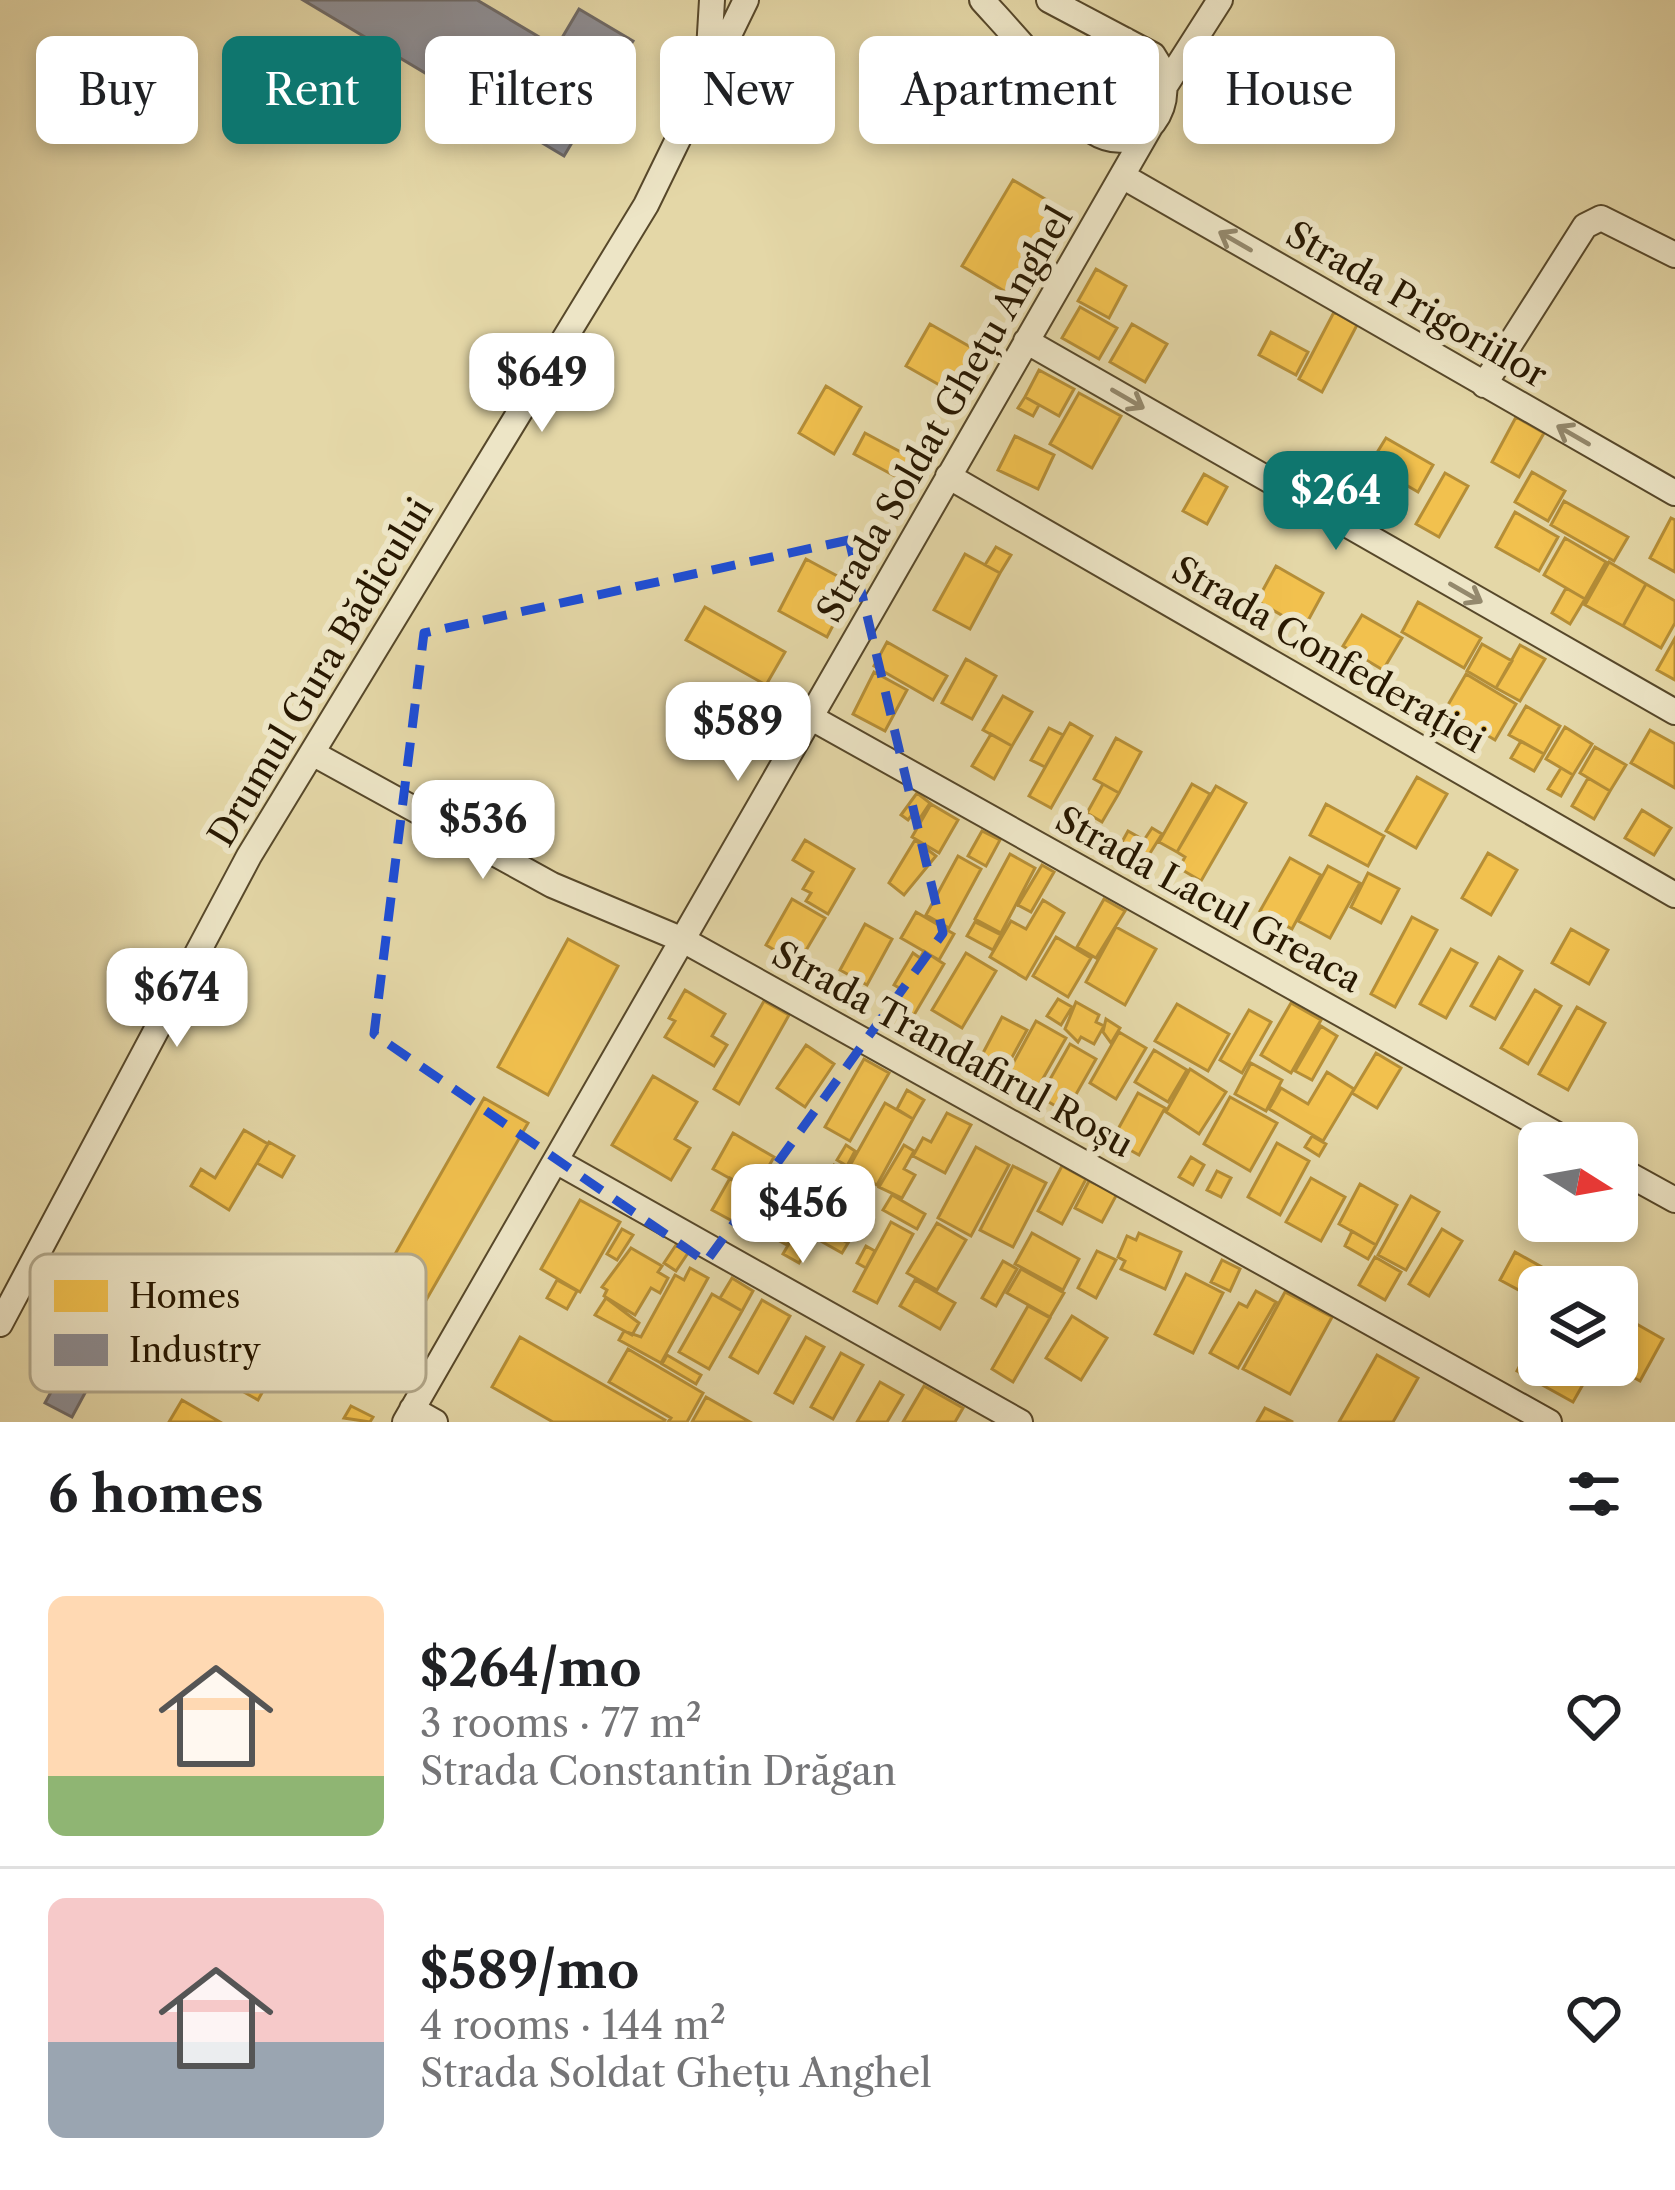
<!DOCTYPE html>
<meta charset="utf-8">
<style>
:root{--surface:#fff;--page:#f2f2f2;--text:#202124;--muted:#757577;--line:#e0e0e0;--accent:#0f766e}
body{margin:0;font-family:"Libre Caslon Text",serif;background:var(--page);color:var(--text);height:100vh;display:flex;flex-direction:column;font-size:45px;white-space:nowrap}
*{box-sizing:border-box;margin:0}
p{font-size:39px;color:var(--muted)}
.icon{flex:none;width:66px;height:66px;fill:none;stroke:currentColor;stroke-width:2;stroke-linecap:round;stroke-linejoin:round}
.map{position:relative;height:1422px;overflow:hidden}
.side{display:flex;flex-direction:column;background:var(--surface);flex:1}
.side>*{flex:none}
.top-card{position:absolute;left:36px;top:36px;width:1605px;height:108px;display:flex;gap:24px}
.needle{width:78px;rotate:101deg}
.fabs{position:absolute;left:1518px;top:1122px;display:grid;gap:24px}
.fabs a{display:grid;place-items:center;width:120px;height:120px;border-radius:18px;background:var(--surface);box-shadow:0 6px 18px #0003;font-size:60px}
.price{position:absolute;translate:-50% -102px;padding:0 27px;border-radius:24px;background:#fff;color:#222;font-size:39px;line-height:78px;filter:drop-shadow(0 3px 6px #0008)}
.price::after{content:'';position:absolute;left:50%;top:72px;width:36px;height:27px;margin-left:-18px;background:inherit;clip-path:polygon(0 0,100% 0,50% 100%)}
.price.selected{background:var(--accent);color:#fff}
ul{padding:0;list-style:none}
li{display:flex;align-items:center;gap:36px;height:300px;padding:0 48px}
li+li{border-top:3px solid var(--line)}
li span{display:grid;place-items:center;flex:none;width:336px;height:240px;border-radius:18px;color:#555}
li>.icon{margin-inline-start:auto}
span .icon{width:144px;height:144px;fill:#fffc;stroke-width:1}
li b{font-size:51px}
h2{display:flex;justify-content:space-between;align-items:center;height:144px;padding:0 48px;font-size:51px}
.chip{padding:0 42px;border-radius:18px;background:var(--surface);box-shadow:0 6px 18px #0003;font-size:42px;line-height:108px}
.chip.selected{background:var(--accent);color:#fff}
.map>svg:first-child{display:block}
</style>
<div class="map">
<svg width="1675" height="1422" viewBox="0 0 1675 1422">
<rect width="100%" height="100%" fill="#e4d7a7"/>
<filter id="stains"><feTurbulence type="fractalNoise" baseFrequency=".00167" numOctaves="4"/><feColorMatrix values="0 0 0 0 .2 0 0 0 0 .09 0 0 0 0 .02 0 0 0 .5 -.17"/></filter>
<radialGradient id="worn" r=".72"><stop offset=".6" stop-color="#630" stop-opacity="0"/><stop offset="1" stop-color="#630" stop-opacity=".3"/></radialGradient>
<path fill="#f2c14e" stroke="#b58e37" stroke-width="3" d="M1013 180 1067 212 1016 298 962 266Z
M1096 269 1126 286 1109 318 1078 301Z
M1080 307 1117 328 1099 359 1062 338Z
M1334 312 1357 325 1322 392 1299 379Z
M930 324 981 353 957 395 906 366Z
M1132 324 1167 344 1145 382 1110 362Z
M1271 332 1308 352 1296 375 1259 355Z
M1039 370 1074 389 1059 416 1025 397Z
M826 386 861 407 834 454 799 433Z
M1079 393 1121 416 1092 468 1050 444Z
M1025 397 1039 405 1033 416 1018 408Z
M1516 417 1544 433 1519 477 1492 462Z
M865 433 916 460 904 481 854 454Z
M1015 436 1054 455 1038 489 998 470Z
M1386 438 1433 465 1418 492 1370 464Z
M1532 472 1565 491 1548 521 1515 502Z
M1445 473 1468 486 1439 537 1416 524Z
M1204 474 1227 487 1207 524 1183 511Z
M1564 501 1628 537 1614 561 1551 525Z
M1515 512 1558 537 1539 571 1496 547Z
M1671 518 1675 520V572L1650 558Z
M1565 538 1606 562 1585 599 1544 575Z
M996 547 1011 555 1000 573 985 565Z
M965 554 1000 573 970 629 934 610Z
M806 559 854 585 827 637 779 611Z
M1609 562 1646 584 1623 626 1585 605Z
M1276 566 1323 593 1304 628 1257 601Z
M1646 584 1675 601V623L1661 648 1623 626Z
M1566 588 1585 599 1570 624 1552 613Z
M1418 602 1481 638 1464 668 1402 632Z
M705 607 785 652 766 685 686 640Z
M1362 615 1402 638 1383 670 1343 646Z
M1675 638V680L1657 670Z
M887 642 947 676 933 700 874 666Z
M1482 644 1512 661 1496 688 1467 671Z
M1520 645 1545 659 1520 701 1496 688Z
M966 659 996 676 972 719 942 703Z
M874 672 907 690 885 731 853 714Z
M1466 674 1516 704 1495 740 1445 710Z
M1003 696 1032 712 1012 746 983 730Z
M1526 706 1560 726 1544 754 1509 735Z
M1445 710 1463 721 1456 732 1438 722Z
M1070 723 1092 736 1051 808 1029 796Z
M1565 727 1592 744 1573 775 1546 759Z
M1049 728 1063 735 1045 767 1031 760Z
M1650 730 1675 744V788L1631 763Z
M991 734 1012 746 994 779 972 766Z
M1116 738 1141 752 1119 793 1094 779Z
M1521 741 1544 754 1534 771 1511 758Z
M1595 747 1626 765 1610 791 1580 773Z
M1561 768 1573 775 1561 796 1548 789Z
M1417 777 1447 794 1416 848 1386 831Z
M1588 778 1610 791 1594 819 1572 806Z
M1103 784 1119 793 1102 822 1087 813Z
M1192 784 1210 794 1177 852 1159 842Z
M1216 786 1246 803 1201 881 1179 868 1185 857 1177 852Z
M917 793 930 803 918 821 911 816 908 820 901 815Z
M931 804 958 820 939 853 912 837Z
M1326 804 1384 836 1368 866 1310 835Z
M1642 810 1671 828 1654 855 1625 838Z
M1152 828 1162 834 1142 866 1117 851 1128 831 1144 840Z
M982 831 1000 840 986 866 968 856Z
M805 840 854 869 828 914 806 901 811 893 803 889 813 872 793 860Z
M915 840 936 856 904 895 889 883Z
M1488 853 1517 870 1491 915 1462 898Z
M1010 854 1035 868 1001 933 975 919Z
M958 856 981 869 949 928 926 915Z
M1290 858 1321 875 1292 929 1260 911Z
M1042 865 1054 872 1031 912 1018 905Z
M1328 866 1360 883 1330 938 1298 921Z
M1368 873 1399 889 1381 923 1351 907Z
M792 899 825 918 798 964 766 945Z
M1104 899 1125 911 1096 958 1077 947Z
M1043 900 1064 913 1026 979 990 957 1011 921 1026 929Z
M916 912 954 934 939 960 901 938Z
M1412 917 1437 930 1395 1007 1371 994Z
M975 922 1001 935 993 950 967 936Z
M865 924 892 939 867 985 840 970Z
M1116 927 1156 949 1125 1005 1086 982Z
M1571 929 1608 950 1589 984 1552 963Z
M1056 937 1091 958 1068 997 1033 976Z
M568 939 618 966 548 1095 498 1067Z
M1451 949 1477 963 1446 1018 1420 1004Z
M924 951 944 964 914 1015 892 1002 901 989 894 985 913 953 920 958Z
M966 953 996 971 962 1028 932 1010Z
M1499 957 1522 971 1495 1019 1471 1006Z
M685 990 725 1014 712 1036 727 1045 714 1066 665 1037 675 1021 669 1018Z
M1535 990 1561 1006 1528 1064 1501 1048Z
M1058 999 1072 1007 1061 1025 1047 1016Z
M764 1001 789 1015 739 1104 714 1089Z
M1076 1002 1099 1015 1096 1022 1104 1026 1094 1044 1081 1037 1078 1042 1065 1029Z
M1291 1003 1321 1020 1291 1073 1261 1055Z
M1177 1004 1229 1034 1208 1071 1155 1041Z
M1577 1007 1605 1023 1568 1090 1539 1074Z
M1249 1010 1271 1022 1242 1073 1220 1060Z
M1002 1017 1027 1030 1006 1068 982 1055Z
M1106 1019 1120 1028 1111 1043 1103 1032Z
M1036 1021 1066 1038 1033 1096 1004 1080Z
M1321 1026 1337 1036 1312 1080 1295 1071Z
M1119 1032 1146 1048 1116 1099 1090 1083Z
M1070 1044 1096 1059 1066 1112 1040 1097Z
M806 1045 834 1064 805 1107 777 1088Z
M1154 1050 1187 1070 1168 1102 1135 1082Z
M1376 1053 1401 1068 1377 1108 1352 1093Z
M864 1059 889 1073 850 1141 825 1127Z
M1251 1063 1282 1080 1266 1111 1235 1094Z
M1190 1069 1226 1092 1199 1134 1166 1112Z
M1327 1072 1354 1089 1323 1141 1269 1109 1281 1088 1308 1104Z
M653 1076 697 1102 675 1139 690 1148 671 1180 612 1145Z
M907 1090 924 1100 913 1119 897 1109Z
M1138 1093 1165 1108 1139 1155 1112 1140Z
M1230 1097 1277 1123 1250 1171 1204 1144Z
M484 1098 528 1123 421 1309 378 1284Z
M885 1103 913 1119 877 1185 848 1169Z
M947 1113 971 1125 945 1173 913 1156 923 1138 931 1142Z
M244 1130 268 1144 229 1210 191 1186 201 1169 215 1178Z
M733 1133 774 1157 754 1192 713 1169Z
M1312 1136 1326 1144 1319 1156 1305 1147Z
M269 1142 294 1156 282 1177 257 1163Z
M1277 1143 1309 1161 1280 1215 1248 1197Z
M846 1145 855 1151 847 1166 837 1160Z
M904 1145 914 1151 904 1169 915 1175 902 1198 879 1187Z
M976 1147 1009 1165 971 1236 938 1218Z
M1191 1157 1204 1165 1193 1185 1179 1177Z
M834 1165 862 1180 854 1194 827 1179Z
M1013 1166 1046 1183 1013 1247 980 1230Z
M1062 1166 1086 1179 1062 1224 1038 1211Z
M1217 1171 1231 1178 1221 1197 1207 1190Z
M730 1178 754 1192 736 1223 712 1210Z
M1311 1178 1345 1197 1321 1241 1286 1222Z
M1089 1181 1117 1194 1102 1222 1075 1208Z
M1360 1184 1397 1205 1376 1245 1339 1224Z
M769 1192 805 1212 787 1245 750 1225Z
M824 1193 863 1214 848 1243 808 1222Z
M892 1195 925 1214 917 1229 883 1210Z
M1411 1196 1439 1212 1406 1270 1378 1255Z
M580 1200 620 1222 580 1292 541 1269Z
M802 1221 817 1230 799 1263 783 1254Z
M891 1222 913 1234 877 1303 854 1291Z
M937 1223 966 1240 937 1290 907 1273Z
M622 1229 633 1235 617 1260 607 1254Z
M822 1229 848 1243 842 1253 817 1239Z
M1442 1229 1462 1241 1429 1296 1409 1284Z
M1352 1231 1376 1245 1368 1259 1345 1246Z
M1032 1233 1079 1259 1063 1290 1015 1264Z
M1139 1233 1181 1252 1165 1289 1121 1269 1125 1261 1118 1257 1127 1236 1136 1240Z
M676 1245 688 1253 676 1271 664 1263Z
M866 1246 875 1251 866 1268 857 1263Z
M631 1248 662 1266 658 1272 668 1278 660 1293 651 1288 635 1315 604 1296 607 1290 602 1287Z
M1097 1251 1116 1260 1096 1298 1078 1288Z
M1515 1252 1565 1280 1561 1287H1539V1301L1500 1280Z
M1375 1257 1401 1272 1385 1300 1359 1285Z
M1222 1260 1240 1269 1230 1291 1211 1282Z
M1003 1261 1017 1269 996 1306 982 1298Z
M690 1268 708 1278 661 1363 619 1340 624 1331 641 1337 675 1275 684 1280Z
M1021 1269 1064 1293 1050 1317 1007 1293Z
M1186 1274 1223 1293 1193 1353 1155 1334Z
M732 1278 753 1291 742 1311 720 1298Z
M557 1280 577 1291 567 1309 547 1298Z
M915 1280 955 1303 940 1329 900 1306Z
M1256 1291 1276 1302 1238 1368 1210 1353 1239 1303 1247 1307Z
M1285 1292 1332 1317 1290 1394 1243 1369Z
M712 1294 742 1311 709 1369 679 1352Z
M606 1298 639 1323 632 1335 595 1315Z
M762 1300 790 1316 758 1373 730 1357Z
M1028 1306 1050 1318 1013 1382 992 1369Z
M1072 1316 1107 1338 1081 1380 1046 1358Z
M1626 1318 1663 1339 1640 1381 1611 1365H1617V1333Z
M1538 1332 1539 1365H1594L1573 1402 1517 1371Z
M241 1333 282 1357 258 1400 217 1377Z
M520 1337 665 1420 664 1422H553L492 1387Z
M806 1337 824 1347 793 1403 775 1393Z
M628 1349 703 1393 687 1422H668L671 1418 609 1382Z
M841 1353 863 1365 833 1419 811 1407Z
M667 1355 701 1375 696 1384 662 1364Z
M1377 1355 1418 1378 1393 1422H1339Z
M880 1382 903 1395 887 1422H857Z
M924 1386 963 1408 955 1422H903Z
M706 1397 750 1422H692Z
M182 1400 220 1422H169Z
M351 1406 373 1417 370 1422 344 1418Z
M1265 1408 1293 1422H1257Z"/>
<path fill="#8d8d92" stroke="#6f6a66" stroke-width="3" d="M303 0H477L610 79 564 156Z
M579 9 633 41 610 79 556 48Z
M73 1352 99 1367 72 1417 45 1403Z"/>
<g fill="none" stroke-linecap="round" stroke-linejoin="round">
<defs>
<path id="street" d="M982 0C1010 31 1038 61 1064 94 1074 106 1077 122 1092 131 1142 163 1186 101 1153 55L1049 0
M708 67 712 0
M1167 83 1220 0
M1070 101C1067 64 1088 41 1125 40
M1124 177 1675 493
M1026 341 1675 712
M1484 385 1585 226 1601 218 1675 255
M948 476 1675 895
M810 717 1572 1143
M314 754 552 885 683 940 1549 1422
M556 1161 1020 1422
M1617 1168 1675 1200
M0 1324 249 856 646 205 746 0
M412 1409 435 1422
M405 1422 1150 127"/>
</defs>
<use href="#street" stroke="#57482a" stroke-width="28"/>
<use href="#street" stroke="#ede5c6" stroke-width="24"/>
</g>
<defs><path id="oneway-shaft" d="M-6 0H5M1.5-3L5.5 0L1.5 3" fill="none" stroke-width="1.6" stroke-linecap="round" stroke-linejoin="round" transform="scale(3)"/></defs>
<g stroke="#94896d">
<use href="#oneway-shaft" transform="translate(1235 241) rotate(-150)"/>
<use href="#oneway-shaft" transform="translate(1128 399) rotate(30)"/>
<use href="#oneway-shaft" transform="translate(1573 435) rotate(-150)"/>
<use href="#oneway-shaft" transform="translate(1466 593) rotate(30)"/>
</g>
<path fill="none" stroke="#1d4ed8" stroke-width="9" stroke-dasharray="24 15" stroke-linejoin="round" d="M849 540 943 933 706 1262 374 1034 424 633Z"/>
<g text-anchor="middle" stroke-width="12" stroke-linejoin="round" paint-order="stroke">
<g font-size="36" fill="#281801" stroke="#ede5c6">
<text transform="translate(1417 304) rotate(30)" y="13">Strada Prigoriilor</text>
<text transform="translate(944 414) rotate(-60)" y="13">Strada Soldat Ghețu Anghel</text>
<text transform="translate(1329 654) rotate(30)" y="13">Strada Confederației</text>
<text transform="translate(320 672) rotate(-59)" y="13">Drumul Gura Bădicului</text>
<text transform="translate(1209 899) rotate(29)" y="13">Strada Lacul Greaca</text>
<text transform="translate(953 1049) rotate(29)" y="13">Strada Trandafirul Roșu</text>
</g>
</g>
<rect x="30" y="1254" width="396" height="138" rx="18" fill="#ede5c6" stroke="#b2a88b" stroke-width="3"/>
<rect x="54" y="1280" width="54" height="32" fill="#f2c14e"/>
<rect x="54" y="1334" width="54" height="32" fill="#8d8d92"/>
<g font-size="33" fill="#281801">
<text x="129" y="1308">Homes</text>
<text x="129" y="1362">Industry</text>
</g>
<rect width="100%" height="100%" filter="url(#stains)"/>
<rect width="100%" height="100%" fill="url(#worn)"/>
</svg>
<div class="fabs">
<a><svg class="needle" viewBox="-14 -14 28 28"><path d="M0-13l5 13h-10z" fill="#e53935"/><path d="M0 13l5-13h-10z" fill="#757577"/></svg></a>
<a><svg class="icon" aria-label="layers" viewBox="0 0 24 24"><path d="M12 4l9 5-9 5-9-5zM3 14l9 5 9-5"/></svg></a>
</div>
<b class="price" style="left:542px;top:435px">$649</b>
<b class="price selected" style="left:1336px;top:553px">$264</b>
<b class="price" style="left:738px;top:784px">$589</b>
<b class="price" style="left:483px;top:882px">$536</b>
<b class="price" style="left:177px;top:1050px">$674</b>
<b class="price" style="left:803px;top:1266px">$456</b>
<div class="top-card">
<a class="chip">Buy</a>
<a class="chip selected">Rent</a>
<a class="chip">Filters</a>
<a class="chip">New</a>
<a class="chip">Apartment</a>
<a class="chip">House</a>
</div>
</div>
<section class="side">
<h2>6 homes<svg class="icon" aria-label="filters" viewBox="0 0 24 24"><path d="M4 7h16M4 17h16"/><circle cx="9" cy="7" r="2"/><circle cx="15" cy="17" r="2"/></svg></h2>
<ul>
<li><span style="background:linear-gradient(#ffd9b3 75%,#8fb573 0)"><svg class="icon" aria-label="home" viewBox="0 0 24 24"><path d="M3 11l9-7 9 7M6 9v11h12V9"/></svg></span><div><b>$264/mo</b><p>3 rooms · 77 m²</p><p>Strada Constantin Drăgan</p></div><svg class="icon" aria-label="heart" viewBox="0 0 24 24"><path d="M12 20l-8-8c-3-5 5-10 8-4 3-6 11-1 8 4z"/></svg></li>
<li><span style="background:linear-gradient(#f6c9c9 60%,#9aa5b1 0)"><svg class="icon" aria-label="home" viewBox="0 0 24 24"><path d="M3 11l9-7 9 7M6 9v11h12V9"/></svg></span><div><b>$589/mo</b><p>4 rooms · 144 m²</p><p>Strada Soldat Ghețu Anghel</p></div><svg class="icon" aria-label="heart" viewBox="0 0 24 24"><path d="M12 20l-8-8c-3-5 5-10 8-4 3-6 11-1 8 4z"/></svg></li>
</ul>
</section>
